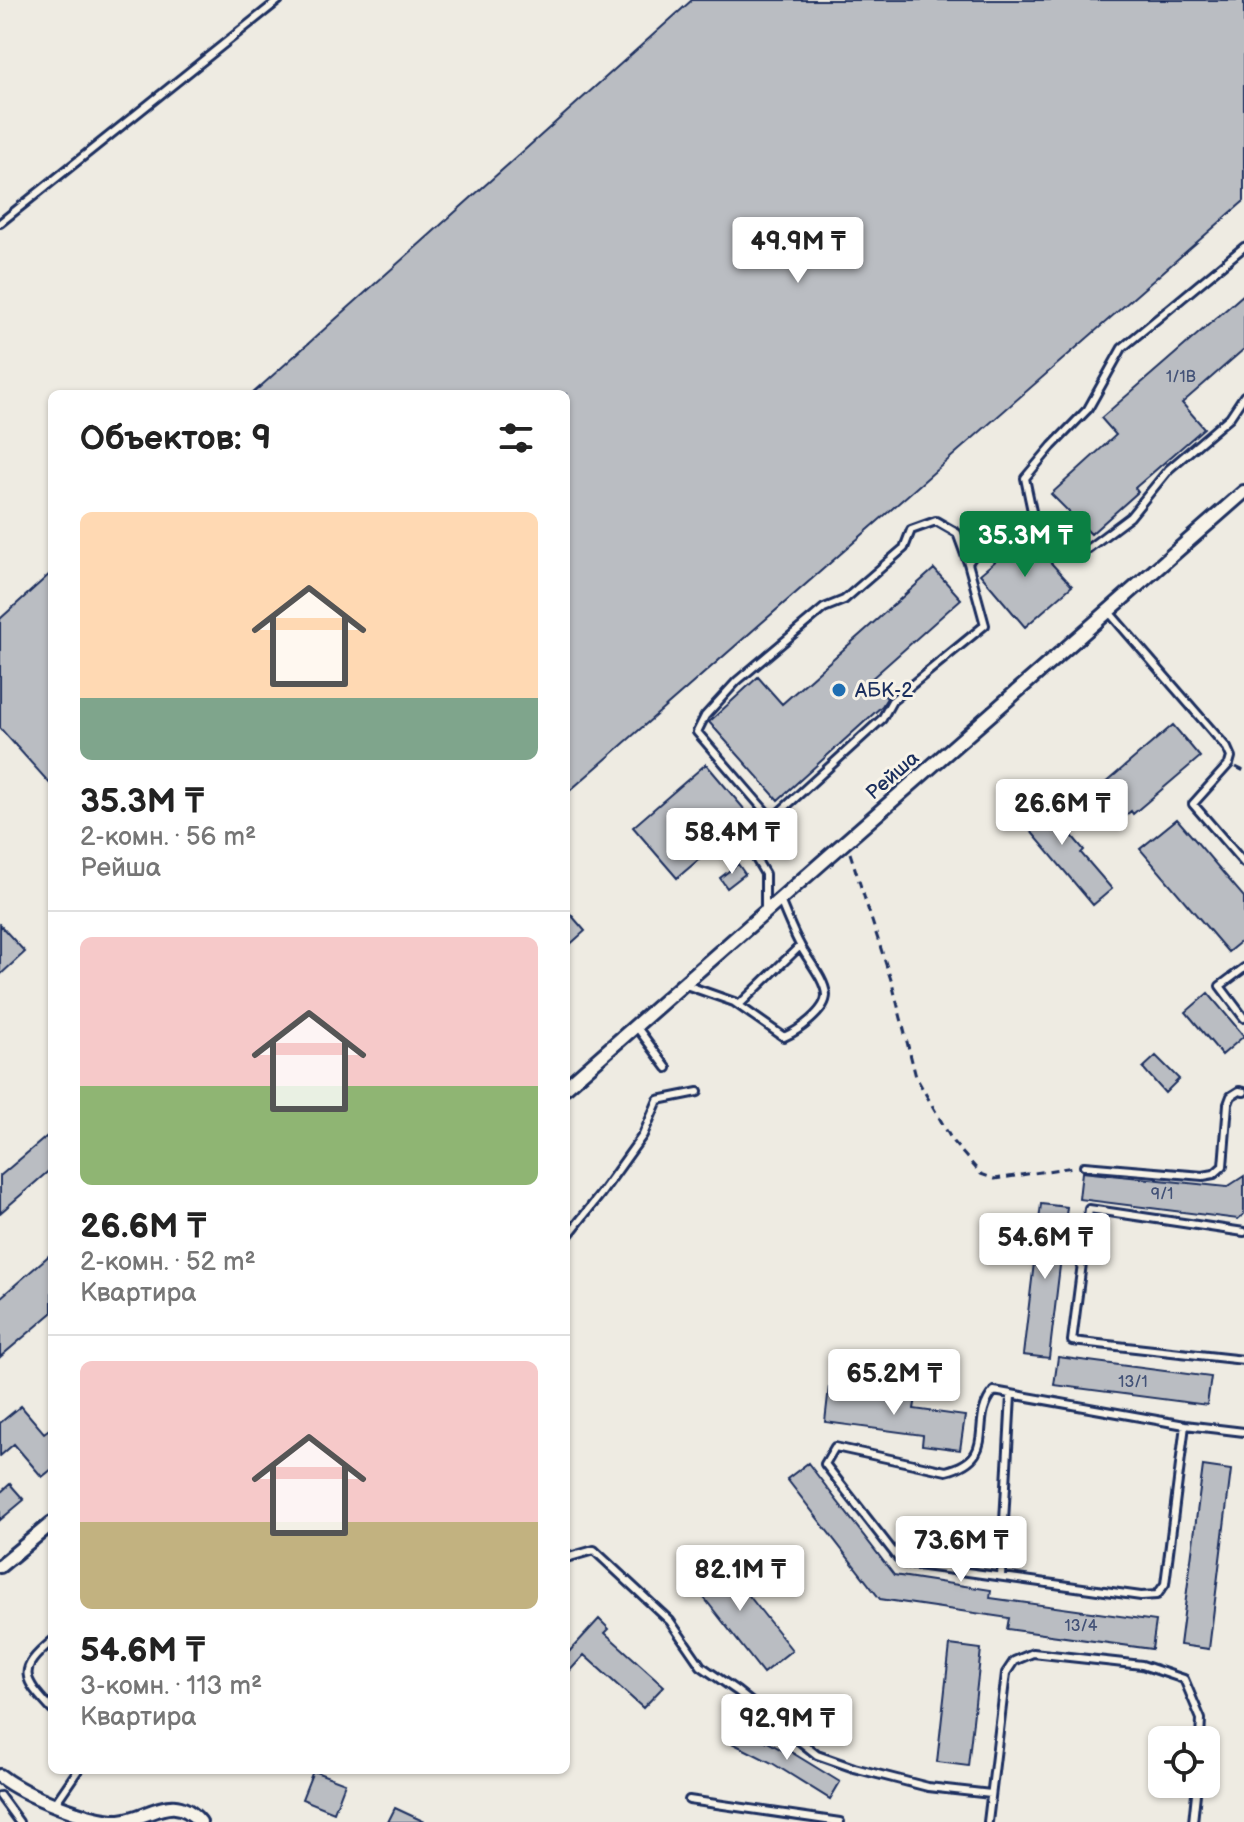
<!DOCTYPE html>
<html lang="ru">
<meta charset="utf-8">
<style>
:root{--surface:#fff;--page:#f6f6f6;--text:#222;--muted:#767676;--line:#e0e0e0;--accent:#0b8043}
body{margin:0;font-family:"Balsamiq Sans",sans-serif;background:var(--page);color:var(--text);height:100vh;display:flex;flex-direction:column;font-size:30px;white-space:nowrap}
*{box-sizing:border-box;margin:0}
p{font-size:26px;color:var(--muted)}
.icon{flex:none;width:44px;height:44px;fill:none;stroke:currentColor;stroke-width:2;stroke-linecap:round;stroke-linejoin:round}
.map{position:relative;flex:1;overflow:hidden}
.details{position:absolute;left:48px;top:390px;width:522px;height:1384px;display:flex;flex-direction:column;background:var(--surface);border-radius:12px;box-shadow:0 2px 6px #0004}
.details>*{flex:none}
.buttons{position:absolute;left:1148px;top:1726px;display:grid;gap:16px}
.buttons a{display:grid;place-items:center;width:72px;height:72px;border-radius:12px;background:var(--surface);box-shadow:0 2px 6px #0004;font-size:40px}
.price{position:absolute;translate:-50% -68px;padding:0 18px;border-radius:8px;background:#fff;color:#222;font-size:26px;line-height:52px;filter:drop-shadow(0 2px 4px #0008)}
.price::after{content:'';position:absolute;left:50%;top:48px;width:24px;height:18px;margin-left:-12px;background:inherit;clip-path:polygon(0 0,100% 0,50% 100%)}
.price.selected{background:var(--accent);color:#fff}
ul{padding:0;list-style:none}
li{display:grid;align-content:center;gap:16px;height:424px;padding:0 32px}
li+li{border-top:2px solid var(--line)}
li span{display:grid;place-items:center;height:248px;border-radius:12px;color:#555}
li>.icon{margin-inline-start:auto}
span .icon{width:144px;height:144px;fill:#fffc;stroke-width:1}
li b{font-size:34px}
h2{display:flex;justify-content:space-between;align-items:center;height:96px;padding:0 32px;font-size:34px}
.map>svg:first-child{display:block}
</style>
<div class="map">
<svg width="1244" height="1822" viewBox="0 0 1244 1822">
<rect width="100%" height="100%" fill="#eeebe2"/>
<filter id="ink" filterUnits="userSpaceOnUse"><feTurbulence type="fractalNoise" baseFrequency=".0125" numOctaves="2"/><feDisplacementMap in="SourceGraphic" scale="16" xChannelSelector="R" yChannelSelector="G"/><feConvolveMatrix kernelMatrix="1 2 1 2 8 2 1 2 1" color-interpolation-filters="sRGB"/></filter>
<g filter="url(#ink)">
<path fill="#babdc2" stroke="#1b2f5e" stroke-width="2" d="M692 0H1244V201L566 794V394H252Z
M1244 294V349L1182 403 1204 428 1135 488 1138 492 1091 534 1051 494 1116 435 1101 418Z
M1022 531 1072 586 1025 627 980 574 1005 553 1002 549Z
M934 569 961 599 870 680 887 698 882 706 778 800 709 722 758 677 782 704Z
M52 572V786L0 728V619Z
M1173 725 1200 757 1133 814 1131 811 1114 825 1090 796Z
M706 764 750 816 677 878 633 827Z
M1035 792 1084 850 1081 853 1112 889 1093 905 1013 810Z
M1177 819 1244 897V939L1228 952 1140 849Z
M738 864 745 874 727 888 720 878Z
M566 909 585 931 566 948Z
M0 925 25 952 0 975Z
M1208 993 1244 1036 1222 1055 1186 1012Z
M1156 1056 1179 1079 1165 1093 1143 1068Z
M52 1132V1168L0 1213V1176Z
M1082 1172 1227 1187 1244 1176V1214L1238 1219 1079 1199Z
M1041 1204 1067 1207 1049 1358 1023 1355Z
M52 1253V1313L0 1357V1298Z
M1058 1357 1211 1377 1207 1405 1054 1385Z
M829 1387 916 1398 914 1409 965 1416 960 1450 922 1445 923 1435 825 1422Z
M21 1406 44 1433 52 1427V1469L42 1477 14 1444 0 1456V1423Z
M808 1463 894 1575 991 1590 990 1598 1156 1621 1152 1649 1007 1629 1009 1618 880 1599 787 1479Z
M1203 1466 1231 1470 1209 1649 1180 1645Z
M10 1484 24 1500 0 1520V1493Z
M716 1554 792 1650 763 1673 687 1576Z
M599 1619 609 1629 605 1633 664 1686 643 1708 584 1655 566 1675V1655Z
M950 1645 981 1649 968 1766 937 1762Z
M739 1726 784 1751 786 1749 840 1782 830 1799 772 1763 730 1742Z
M313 1771 345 1783 334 1812 302 1799Z
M395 1808 425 1822H388Z"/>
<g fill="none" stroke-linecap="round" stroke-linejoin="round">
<defs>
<path id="lane" d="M0 223 279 0
M1244 247 1122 348 1088 409 1052 446 1025 478 1033 516 1053 553H1082L1130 517 1169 469 1230 417 1244 396
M1109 612 1227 748 1231 757 1229 764 1193 804 1244 863
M772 819 882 719 892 701 985 625 968 563C988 536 995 516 1033 516
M765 912V874L746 842 772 819 697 732 705 716 737 681 824 608 844 600 904 548 911 530 936 521 957 533 968 563
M1244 968 1220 986 1244 1018
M683 984 734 1002 784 1037C798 1031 826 1011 826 995 825 979 807 959 800 945 792 930 786 915 780 900
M739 1005 800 946
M636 1026 667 1068
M1084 1166 1203 1176 1214 1174 1223 1166 1228 1104 1231 1096 1239 1091 1244 1092
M1244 1232 1089 1209 1072 1341 1244 1360
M566 1238 600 1195 643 1135 658 1100 698 1092
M1185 1425 1165 1584 1157 1595 1141 1596 902 1563 825 1464 835 1447 946 1471C1001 1457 967 1422 994 1391L1185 1425 1244 1432
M566 1558 594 1550 670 1621 701 1666 737 1691 817 1755 854 1768 928 1787 991 1794
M1001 1576 1011 1395
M52 1641C16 1671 23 1678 52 1710
M0 1796 19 1822
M689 1800 840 1822
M54 1805 78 1770
M988 1822 1006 1673 1014 1661 1033 1653 1142 1665 1184 1679 1201 1719 1200 1740
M1193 1822 1197 1784"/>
<path id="street" d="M566 1087 1244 492
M0 1566 52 1523
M0 1776C24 1795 90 1822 120 1821 151 1818 173 1790 200 1822"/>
</defs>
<use href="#lane" stroke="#1b2f5e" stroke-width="12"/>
<use href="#street" stroke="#1b2f5e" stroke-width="18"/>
<path stroke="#1b2f5e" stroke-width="3" stroke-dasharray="8 6" stroke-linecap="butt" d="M1236 767 1244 771
M850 853 892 983 916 1077 953 1142 981 1174 995 1179 1073 1167"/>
<use href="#lane" stroke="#f7f3e8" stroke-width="6"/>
<use href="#street" stroke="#f7f3e8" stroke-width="12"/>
</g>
</g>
<circle fill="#1f6fb2" stroke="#f7f3e8" stroke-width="3" cx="839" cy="690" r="8"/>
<g text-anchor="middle" stroke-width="6" stroke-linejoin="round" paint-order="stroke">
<g font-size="16" fill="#435277">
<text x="1181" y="382">1/1В</text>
<text x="1162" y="1199">9/1</text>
<text x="1133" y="1387">13/1</text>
<text x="1081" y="1631">13/4</text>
</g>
<g font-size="20" fill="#1b2f5e" stroke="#f7f3e8" text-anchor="start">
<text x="855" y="697">АБК-2</text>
</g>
<g font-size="20" fill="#1b2f5e" stroke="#f7f3e8">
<text transform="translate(892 775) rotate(-41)" y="7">Рейша</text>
</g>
</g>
</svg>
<div class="buttons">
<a><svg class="icon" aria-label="locate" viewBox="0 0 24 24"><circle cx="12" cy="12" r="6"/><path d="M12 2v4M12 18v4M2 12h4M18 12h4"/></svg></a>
</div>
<b class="price" style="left:798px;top:285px">49.9M ₸</b>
<b class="price selected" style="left:1025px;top:579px">35.3M ₸</b>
<b class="price" style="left:1062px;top:847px">26.6M ₸</b>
<b class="price" style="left:732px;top:876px">58.4M ₸</b>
<b class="price" style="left:1045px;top:1281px">54.6M ₸</b>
<b class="price" style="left:894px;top:1417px">65.2M ₸</b>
<b class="price" style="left:961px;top:1584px">73.6M ₸</b>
<b class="price" style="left:740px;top:1613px">82.1M ₸</b>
<b class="price" style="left:787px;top:1762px">92.9M ₸</b>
<section class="details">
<h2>Объектов: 9<svg class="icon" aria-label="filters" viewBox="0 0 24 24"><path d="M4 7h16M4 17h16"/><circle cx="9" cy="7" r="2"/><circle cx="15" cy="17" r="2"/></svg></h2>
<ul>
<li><span style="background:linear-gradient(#ffd9b3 75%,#7fa58c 0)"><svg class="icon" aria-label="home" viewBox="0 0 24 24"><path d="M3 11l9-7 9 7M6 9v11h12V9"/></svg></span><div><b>35.3M ₸</b><p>2-комн. · 56 m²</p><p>Рейша</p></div></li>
<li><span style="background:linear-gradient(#f6c9c9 60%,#8fb573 0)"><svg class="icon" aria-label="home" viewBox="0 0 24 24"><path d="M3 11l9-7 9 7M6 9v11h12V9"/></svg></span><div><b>26.6M ₸</b><p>2-комн. · 52 m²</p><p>Квартира</p></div></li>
<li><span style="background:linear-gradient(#f6c9c9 65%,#c2b280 0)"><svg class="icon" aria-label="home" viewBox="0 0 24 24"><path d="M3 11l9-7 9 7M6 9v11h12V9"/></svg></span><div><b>54.6M ₸</b><p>3-комн. · 113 m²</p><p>Квартира</p></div></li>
</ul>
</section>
</div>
